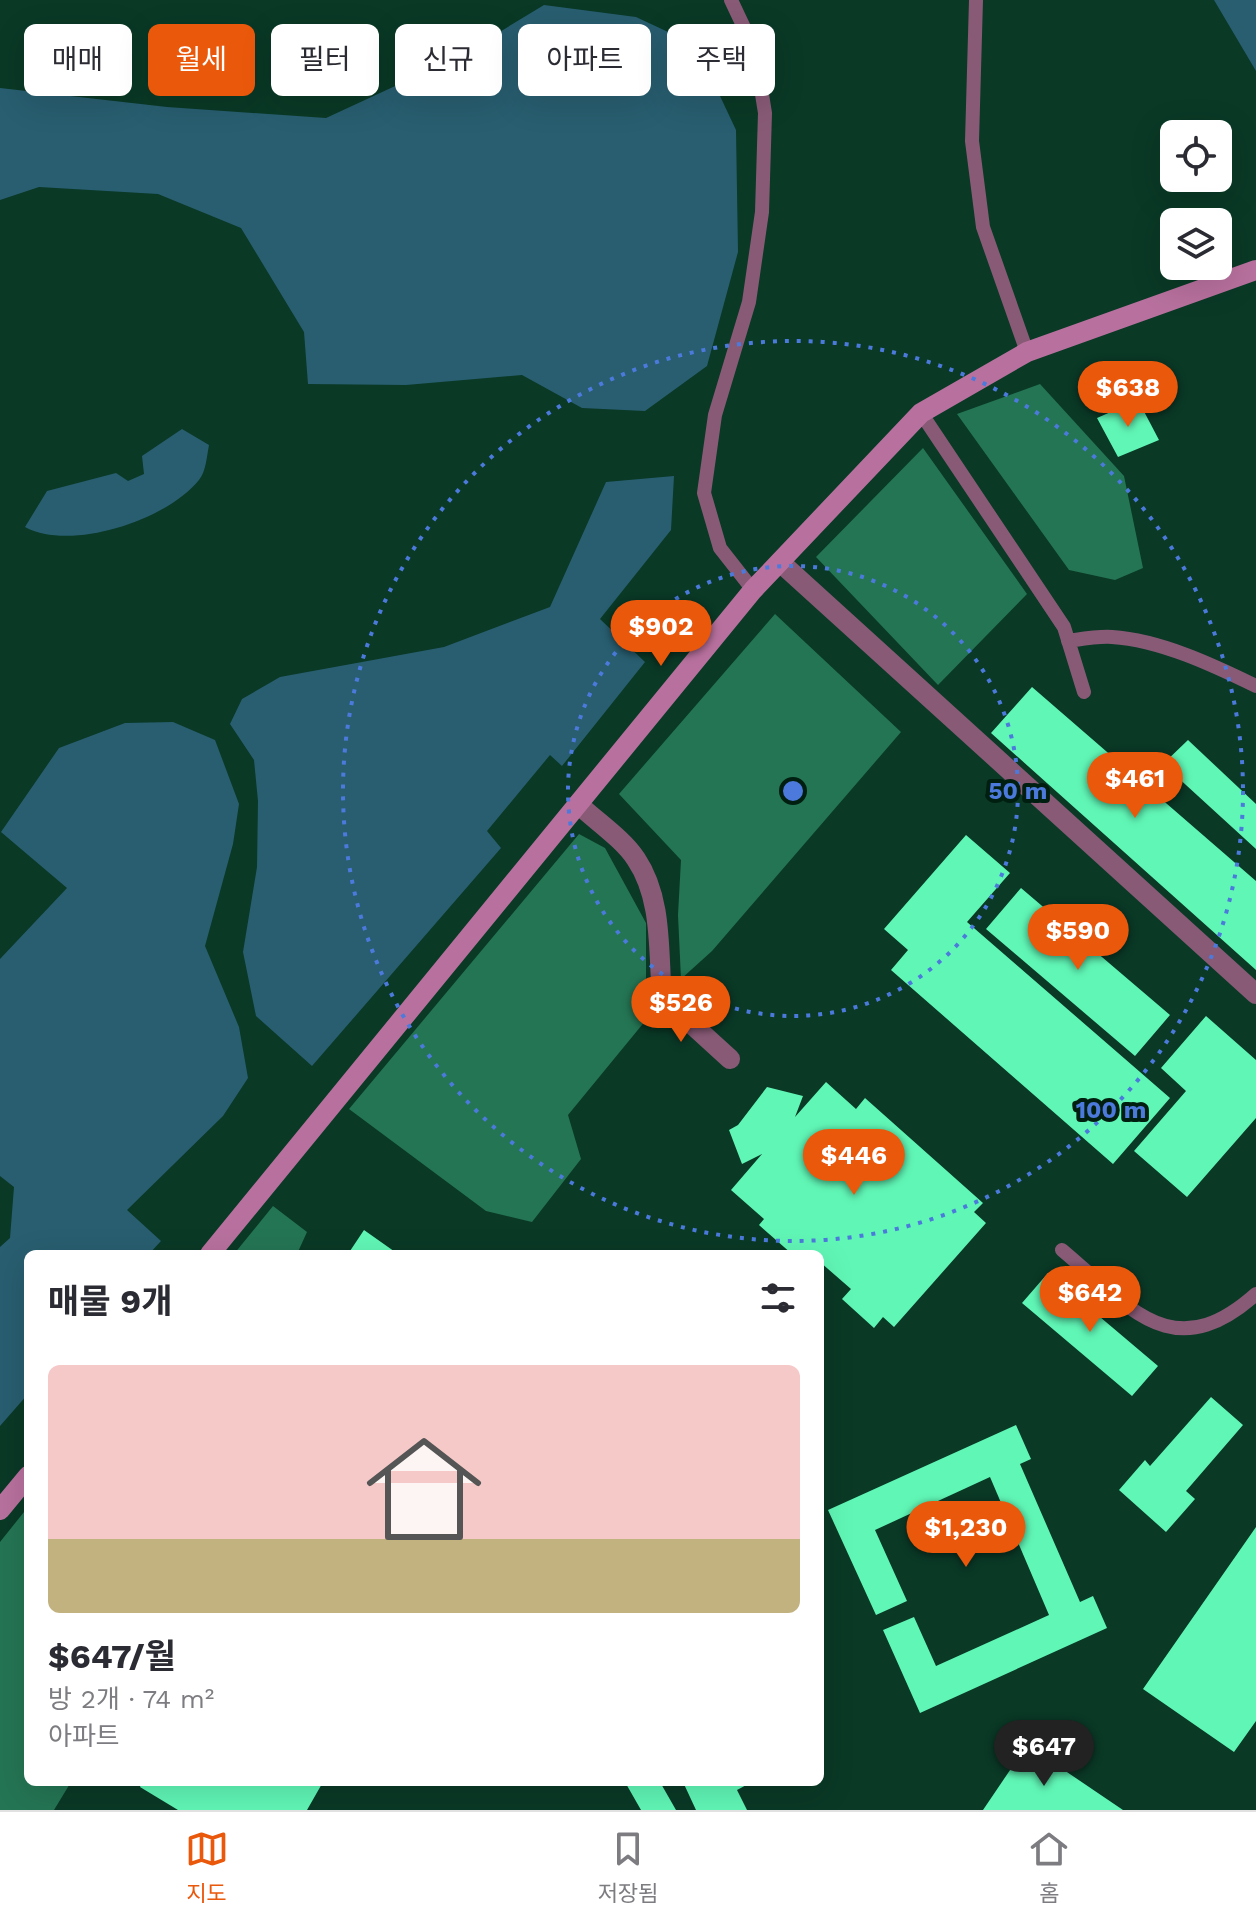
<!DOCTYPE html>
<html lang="ko">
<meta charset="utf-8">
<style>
:root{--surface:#fff;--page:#f2f2f3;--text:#2b2b33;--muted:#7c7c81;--line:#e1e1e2;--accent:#ea580c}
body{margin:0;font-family:"Work Sans","Noto Sans KR",sans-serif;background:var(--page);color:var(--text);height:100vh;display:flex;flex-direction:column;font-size:30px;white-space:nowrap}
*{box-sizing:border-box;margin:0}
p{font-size:26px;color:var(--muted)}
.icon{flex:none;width:44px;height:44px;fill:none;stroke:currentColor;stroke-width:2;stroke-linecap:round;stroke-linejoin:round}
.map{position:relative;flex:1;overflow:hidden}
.drawer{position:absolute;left:24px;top:1250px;width:800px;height:536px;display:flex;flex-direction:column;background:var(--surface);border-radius:12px;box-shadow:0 8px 32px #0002}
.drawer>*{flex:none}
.banner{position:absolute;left:24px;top:24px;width:800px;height:72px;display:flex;gap:16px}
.buttons{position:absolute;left:1160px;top:120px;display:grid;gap:16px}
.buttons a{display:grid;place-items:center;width:72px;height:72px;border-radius:12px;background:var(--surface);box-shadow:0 8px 32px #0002;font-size:40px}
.price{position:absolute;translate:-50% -68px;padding:0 18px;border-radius:28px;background:var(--accent);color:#fff;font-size:26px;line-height:52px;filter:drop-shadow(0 2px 4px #0008)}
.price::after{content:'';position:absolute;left:50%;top:48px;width:24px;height:18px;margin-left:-12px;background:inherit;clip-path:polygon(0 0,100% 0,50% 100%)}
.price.active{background:#222;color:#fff}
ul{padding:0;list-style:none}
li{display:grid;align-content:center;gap:16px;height:424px;padding:0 24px}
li+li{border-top:2px solid var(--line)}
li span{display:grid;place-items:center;height:248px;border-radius:12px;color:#555}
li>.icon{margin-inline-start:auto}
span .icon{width:144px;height:144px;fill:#fffc;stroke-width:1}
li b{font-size:34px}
h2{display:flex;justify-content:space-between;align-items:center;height:96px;padding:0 24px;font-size:34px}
.pill{padding:0 28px;border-radius:12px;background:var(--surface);box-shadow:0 8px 32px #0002;font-size:28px;line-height:72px}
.pill.active{background:var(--accent);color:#fff}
.tab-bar{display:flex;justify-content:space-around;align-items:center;height:112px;border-top:2px solid var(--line);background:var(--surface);font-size:22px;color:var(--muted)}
.tab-bar a{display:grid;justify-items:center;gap:4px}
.tab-bar .active{color:var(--accent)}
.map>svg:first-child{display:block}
</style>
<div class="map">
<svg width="1256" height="1810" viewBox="0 0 1256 1810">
<rect width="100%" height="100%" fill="#0a3926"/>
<path fill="#247554" d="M1040 384 1124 476 1143 568 1115 580 1069 570 957 414Z
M923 448 1027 594 938 685 816 557Z
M775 614 901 732 712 951 681 979 678 915 681 860 619 794Z
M579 834 605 848 646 923V1020L568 1115 581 1159 532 1222 486 1211 349 1109Z
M273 1206 307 1232 297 1254H234Z
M28 1507V1782H71L54 1810H0V1542Z"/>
<path fill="#285e70" d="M1214 0H1256V71Z
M544 5 636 17 696 45 736 130 738 252 707 366 645 411 582 408 522 375 406 385 308 384 304 332 241 228 158 194 39 187 0 200V88L167 107 326 118 460 56Z
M182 429 209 445C207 455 206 472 199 480 167 520 71 552 25 527L47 491 116 473 128 481 144 474 142 456Z
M674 476 671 530 600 619 645 662 562 766 550 755 487 831 501 848 312 1066 256 1016 243 952 257 867 258 801 254 760 230 724 242 699 280 677 444 647 550 607 606 482Z
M173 722 215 740 239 804 233 844 205 946 239 1027 248 1078 223 1116 127 1210 161 1241 149 1254H28V1394L0 1426V1247L10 1238 14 1187 0 1176V959L67 888 1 832 59 748 125 723Z"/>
<path fill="#60f6b6" d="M1138 400 1159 440 1118 457 1097 418Z
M1032 687 1256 881V970L991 733Z
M1188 740 1256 804V849L1163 764Z
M966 835 1010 873 967 922 1170 1098 1113 1164 891 970 908 950 884 929Z
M1021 888 1170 1015 1135 1056 986 929Z
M1206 1016 1256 1060V1118L1187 1197 1134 1151 1186 1091 1161 1068Z
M826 1082 856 1109 865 1098 983 1203 974 1212 986 1223 894 1327 883 1317 874 1328 842 1299 851 1289 820 1262V1254H792L759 1225 764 1219 731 1190 762 1154 742 1164 729 1130 738 1125 767 1087 803 1096 795 1117Z
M364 1230 398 1254H348Z
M1048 1273 1158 1366 1132 1396 1022 1303Z
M1211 1397 1243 1425 1186 1491 1195 1499 1166 1532 1119 1490 1145 1460 1150 1466Z
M1016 1425 1031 1459 1020 1464 1080 1602 1093 1596 1107 1628 920 1713 883 1630 914 1617 936 1666 1049 1615 990 1477 875 1530 907 1601 876 1615 828 1510Z
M1256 1527V1721L1234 1752 1143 1689Z
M1027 1745 1123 1810H983Z
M142 1782H323L307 1810H178L140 1787Z
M625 1782H660L676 1810H641Z
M683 1782H752L737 1790 747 1810H696Z"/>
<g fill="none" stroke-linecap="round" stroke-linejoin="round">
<path stroke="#885a76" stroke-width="14" d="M731 0 755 51 765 113 762 212 749 302 715 415 704 493 720 548 753 590
M976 0 972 141 983 227 1027 352
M921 413 1064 627 1084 692
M1068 641C1082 639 1098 636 1112 637 1160 640 1213 665 1256 686
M1062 1250C1129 1306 1172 1369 1256 1294"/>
<path stroke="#885a76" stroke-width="20" d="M780 562 1256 994
M578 804C596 821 623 839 636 859 663 899 658 952 662 997L730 1059"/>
<path stroke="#b8719e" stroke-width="20" d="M210 1254 753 590 921 413 1027 352 1256 270
M0 1510 28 1476"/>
</g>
<g fill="none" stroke="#4b7adc" stroke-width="4" stroke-dasharray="4 8">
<circle cx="793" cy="791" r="225"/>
<circle cx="793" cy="791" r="450"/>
</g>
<circle cx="793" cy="791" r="12" fill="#4b7adc" stroke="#001f11" stroke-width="4"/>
<g font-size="24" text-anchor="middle" font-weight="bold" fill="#4b7adc" stroke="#001f11" stroke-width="8" stroke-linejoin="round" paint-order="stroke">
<text x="1018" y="799">50 m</text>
<text x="1111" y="1118">100 m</text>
</g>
</svg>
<div class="buttons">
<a><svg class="icon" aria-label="locate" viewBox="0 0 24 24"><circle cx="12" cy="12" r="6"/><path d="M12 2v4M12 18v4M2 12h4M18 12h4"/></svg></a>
<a><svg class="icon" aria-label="layers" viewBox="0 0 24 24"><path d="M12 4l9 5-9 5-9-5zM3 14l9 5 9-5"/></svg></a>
</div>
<b class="price" style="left:1128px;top:429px">$638</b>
<b class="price" style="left:661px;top:668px">$902</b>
<b class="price" style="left:1135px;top:820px">$461</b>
<b class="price" style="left:1078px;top:972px">$590</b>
<b class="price" style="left:681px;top:1044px">$526</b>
<b class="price" style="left:854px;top:1197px">$446</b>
<b class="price" style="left:1090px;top:1334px">$642</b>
<b class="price" style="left:966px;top:1569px">$1,230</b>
<b class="price active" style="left:1044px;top:1788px">$647</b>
<div class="banner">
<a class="pill">매매</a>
<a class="pill active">월세</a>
<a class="pill">필터</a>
<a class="pill">신규</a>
<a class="pill">아파트</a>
<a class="pill">주택</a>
</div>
<section class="drawer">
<h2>매물 9개<svg class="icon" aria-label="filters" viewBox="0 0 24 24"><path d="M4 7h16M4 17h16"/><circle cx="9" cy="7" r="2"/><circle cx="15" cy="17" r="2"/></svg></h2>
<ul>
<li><span style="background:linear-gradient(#f6c9c9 70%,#c2b280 0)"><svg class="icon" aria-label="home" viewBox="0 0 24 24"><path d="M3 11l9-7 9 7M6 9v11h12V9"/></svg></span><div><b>$647/월</b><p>방 2개 · 74 m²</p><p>아파트</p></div></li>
</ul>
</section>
</div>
<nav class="tab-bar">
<a class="active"><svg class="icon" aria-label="map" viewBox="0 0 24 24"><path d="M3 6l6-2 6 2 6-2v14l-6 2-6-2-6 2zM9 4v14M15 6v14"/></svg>지도</a>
<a><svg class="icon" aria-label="saved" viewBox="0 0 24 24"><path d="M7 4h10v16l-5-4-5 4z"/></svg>저장됨</a>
<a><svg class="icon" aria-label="home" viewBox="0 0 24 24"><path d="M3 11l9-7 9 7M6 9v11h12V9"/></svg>홈</a>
</nav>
